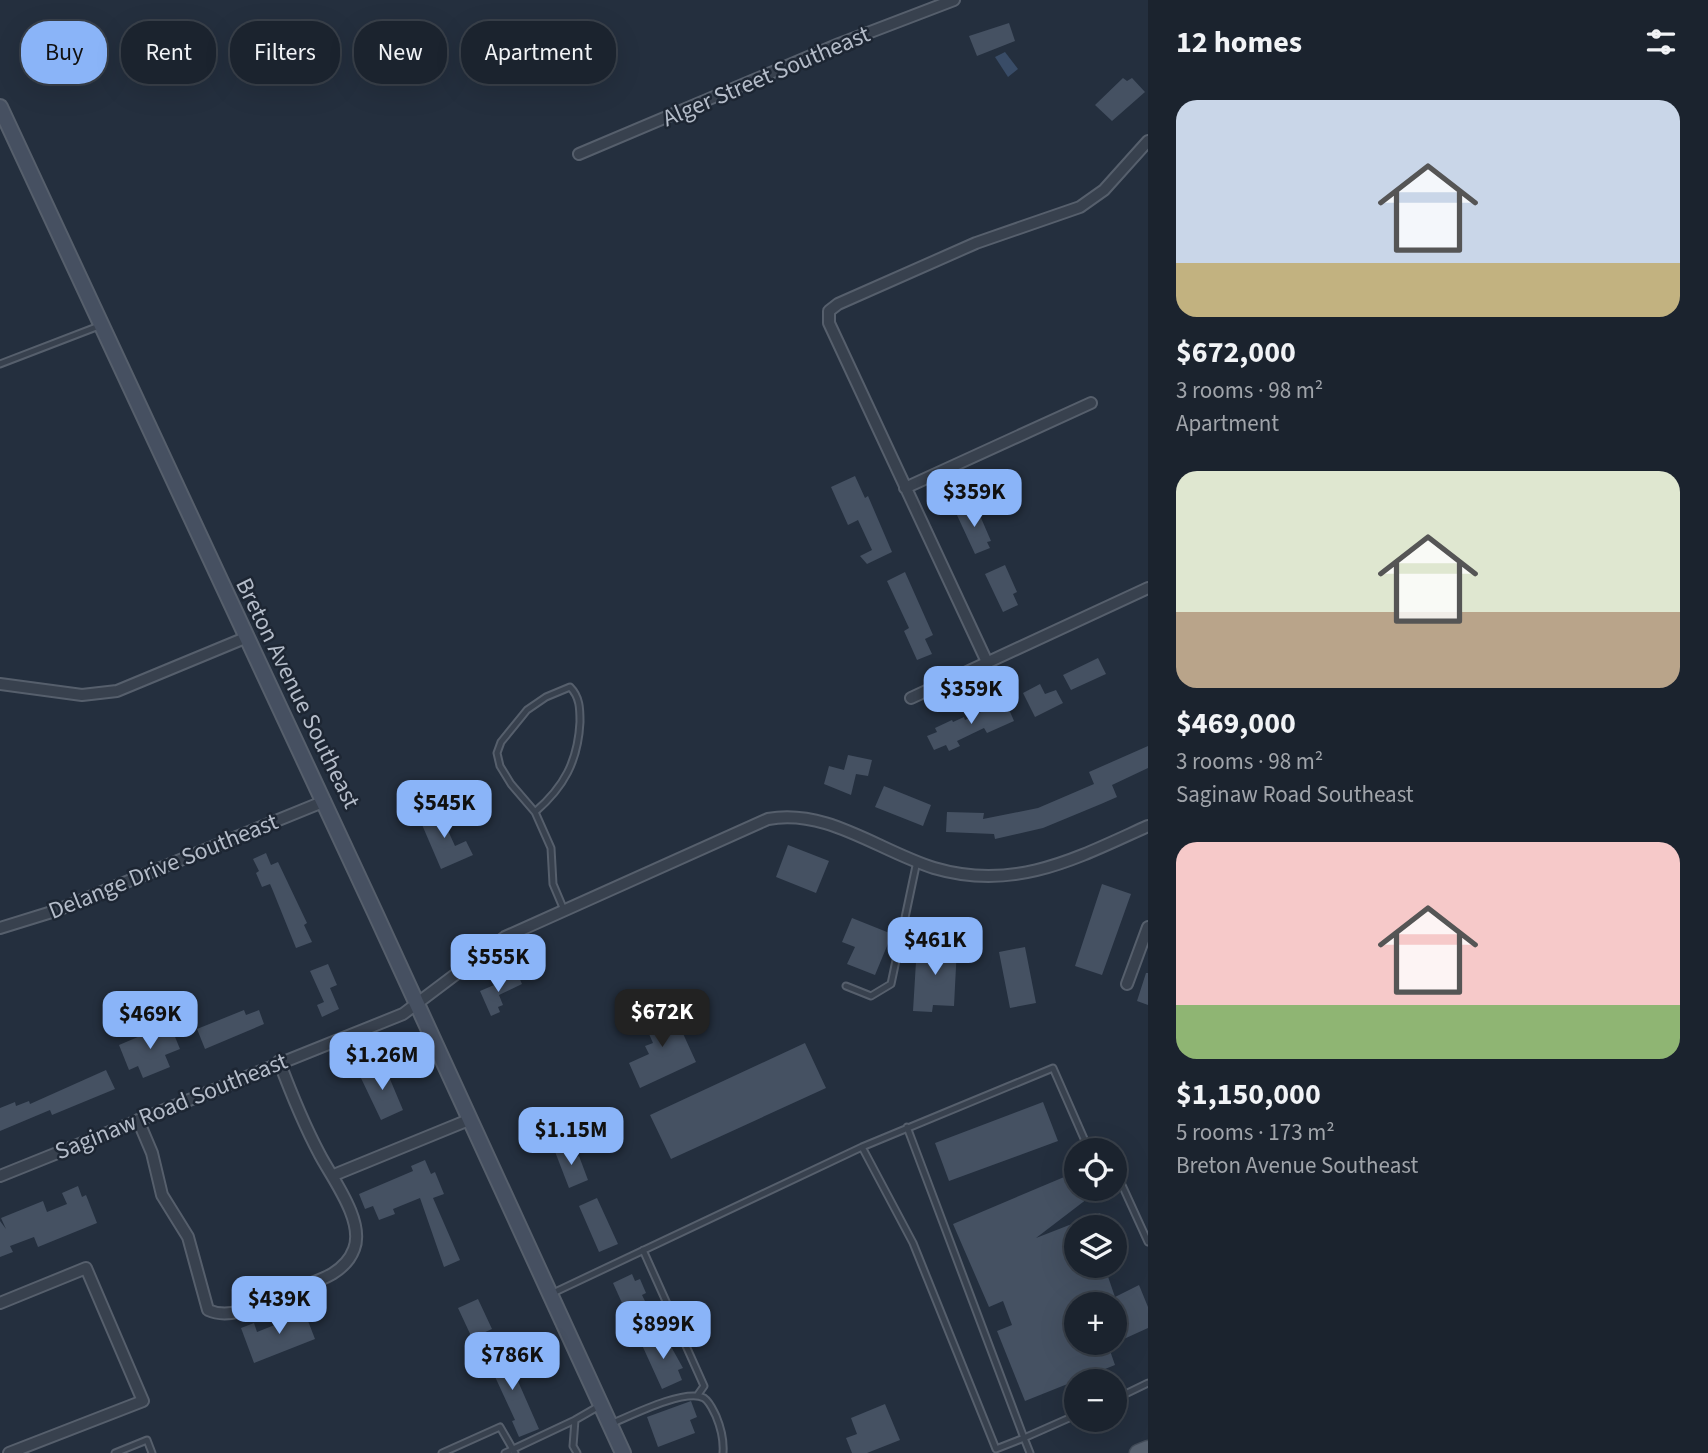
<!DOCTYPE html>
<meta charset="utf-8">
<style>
:root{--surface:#1b232e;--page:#282f3a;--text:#f1f3f6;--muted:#a0a4aa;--line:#39404a;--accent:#8ab4f8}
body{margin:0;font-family:"Source Sans 3",sans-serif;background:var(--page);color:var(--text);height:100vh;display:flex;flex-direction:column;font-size:26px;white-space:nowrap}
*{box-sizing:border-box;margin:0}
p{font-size:23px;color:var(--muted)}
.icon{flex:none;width:38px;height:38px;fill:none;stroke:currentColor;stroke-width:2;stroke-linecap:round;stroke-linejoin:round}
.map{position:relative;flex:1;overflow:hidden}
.panel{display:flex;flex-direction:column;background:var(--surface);width:560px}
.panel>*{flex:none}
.top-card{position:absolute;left:21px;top:21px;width:665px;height:63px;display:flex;gap:14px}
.buttons{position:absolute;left:1064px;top:1138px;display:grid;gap:14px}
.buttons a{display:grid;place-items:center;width:63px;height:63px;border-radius:50%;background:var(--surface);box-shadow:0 7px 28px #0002,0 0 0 2px var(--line);font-size:35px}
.price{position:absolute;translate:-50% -60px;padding:0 16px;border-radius:14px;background:var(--accent);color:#111;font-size:23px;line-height:46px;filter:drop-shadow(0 2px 4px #0008)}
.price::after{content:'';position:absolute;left:50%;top:42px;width:21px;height:16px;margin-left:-10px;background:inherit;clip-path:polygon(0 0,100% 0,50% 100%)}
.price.active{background:#222;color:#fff}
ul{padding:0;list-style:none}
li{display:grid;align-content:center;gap:14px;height:371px;padding:0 28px}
li span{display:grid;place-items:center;height:217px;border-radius:21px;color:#555}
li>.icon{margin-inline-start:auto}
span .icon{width:126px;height:126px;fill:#fffc;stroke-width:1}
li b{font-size:30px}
h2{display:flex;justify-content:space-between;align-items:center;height:84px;padding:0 28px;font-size:30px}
.tag{padding:0 24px;border-radius:28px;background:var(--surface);box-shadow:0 7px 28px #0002,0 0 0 2px var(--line);font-size:24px;line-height:63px}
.tag.active{background:var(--accent);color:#111}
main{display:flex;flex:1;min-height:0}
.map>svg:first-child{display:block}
</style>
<main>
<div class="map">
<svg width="1148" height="1453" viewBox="0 0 1148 1453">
<rect width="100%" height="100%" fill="#242f3e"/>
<path fill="#394c67" d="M1005 52 1018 69 1008 77 995 57Z"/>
<path fill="#455162" d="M1009 23 1015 41 977 56 969 36Z
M1123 78 1127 81 1132 78 1145 92 1112 121 1095 105Z
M855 476 865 498 868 496 892 552 867 564 860 556 872 550 858 520 848 525 831 487Z
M975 504 991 541 987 542 990 548 975 554 956 513Z
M1005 565 1017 592 1013 594 1018 605 1003 612 985 574Z
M905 572 933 635 925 639 932 654 917 660 904 631 909 628 887 581Z
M1098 658 1106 674 1071 690 1063 675Z
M1040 684 1045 694 1056 690 1063 703 1035 717 1023 693Z
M1005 700 1014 721 987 733 984 728 957 741 960 746 949 751 946 745 934 750 927 736 937 732 935 728 952 720 953 722 964 717 965 720Z
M1148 746V768L1112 785 1117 797 1101 804 1043 828 995 839 994 834 946 832 947 812 984 813 983 819 1038 808 1094 784 1089 772Z
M848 755 872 760 868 776 856 774 851 795 824 784 829 766 844 770Z
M884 786 931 805 923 826 875 807Z
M441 811 442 815 451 811 455 820 445 824 455 846 466 841 473 855 441 869 420 820Z
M788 845 829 861 816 893 776 877Z
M266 853 271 865 278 862 307 923 304 925 312 942 296 948 273 891 270 884 262 887 256 873 259 871 253 859Z
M1102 884 1131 894 1102 975 1075 966Z
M852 918 892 934 875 975 847 964 855 947 842 942Z
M917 945 957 947 954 1006 933 1005 932 1012 913 1011Z
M1025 947 1036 1003 1010 1008 999 952Z
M328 964 337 985 330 988 339 1009 322 1017 317 1005 324 1002 310 971Z
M1146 973H1148V1005L1137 1001Z
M518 975 522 984 499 995 503 1005 498 1007 500 1012 491 1016 480 991Z
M670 1005 696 1062 640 1088 629 1063 649 1054 645 1046 653 1043 642 1018Z
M244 1010 246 1015 259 1010 264 1024 205 1049 197 1029Z
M171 1027 180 1049 165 1055 170 1067 143 1078 138 1066 129 1070 119 1045 159 1028 161 1031Z
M805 1043 826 1088 671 1159 650 1115Z
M384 1065 403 1110 381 1120 360 1076Z
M106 1070 115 1089 52 1115 50 1110 0 1131V1108L15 1102 16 1106 29 1101 30 1104Z
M1043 1102 1058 1141 949 1181 935 1143Z
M565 1144 571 1159 579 1156 588 1180 569 1188 554 1149Z
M425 1160 431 1174 435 1172 444 1194 433 1198 460 1260 444 1267 420 1198 393 1209 395 1214 379 1220 373 1206 365 1209 359 1194 413 1171 411 1166Z
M1076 1172V1188H1083L1087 1199 1036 1238 1100 1213 1106 1227H1076V1265H1104L1115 1297 1139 1285 1148 1307V1328L1115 1343V1304H1076V1342H1107L1115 1365 1025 1401 997 1331 1012 1325 1003 1301 989 1307 953 1224Z
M78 1186 82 1197 86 1195 97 1223 38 1247 34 1237 10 1246 13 1252 0 1257V1221L6 1229 1 1218 43 1201 47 1212 67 1204 62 1193Z
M597 1198 618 1244 599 1252 579 1206Z
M632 1274 635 1281 640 1279 646 1293 642 1295 647 1305 627 1314 613 1283Z
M478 1299 492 1329 472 1338 458 1308Z
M301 1303 315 1339 254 1363 241 1328 254 1323 257 1332 292 1318 288 1308Z
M664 1334 683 1368 678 1370 682 1380 662 1389 642 1345Z
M503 1347 539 1429 519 1437 512 1421 515 1420 485 1355Z
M691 1401 697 1417 690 1420 695 1433 658 1447 647 1417Z
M885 1404 900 1440 867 1453H852L846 1438 857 1434 851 1418Z"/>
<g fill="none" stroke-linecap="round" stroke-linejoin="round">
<defs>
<path id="service" d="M0 364 99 326
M535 812C564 787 578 761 580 722 580 709 580 697 570 687L546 697 527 710 501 742 497 753 500 766 511 784 535 812 551 848 553 884 564 910
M846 986 871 996 891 984 917 861
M907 1127 1024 1438 1076 1415
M862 1147 1053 1068 1089 1150
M1115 1183 1122 1185 1148 1242
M643 1250 704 1386 697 1396
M553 1293 862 1147 913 1243 996 1449 1024 1438 1030 1453
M1115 1399 1148 1383
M611 1424C630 1416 685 1388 704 1398 710 1402 713 1410 716 1416 721 1428 724 1440 723 1453
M115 1453 147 1440 152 1453
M442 1453 500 1427 515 1453
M505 1453 575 1420
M577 1453 573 1446 575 1420 601 1405"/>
<path id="minor" d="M579 154 839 44 954 0
M905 488 1091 403
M987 662 829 323V311L838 304 976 243 1080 207 1104 190 1148 141
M0 684 82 695 117 691 245 638
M911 698 1148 588
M0 928 55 911 325 801
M1127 984 1148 927
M138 1120 152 1153 162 1195 188 1237 208 1310C234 1322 264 1300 289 1291 313 1282 344 1276 354 1249 365 1221 332 1178 320 1155 304 1125 291 1093 279 1061
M334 1175 471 1119
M0 1176 403 1014 505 937 768 819C827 808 879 851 934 868 1015 892 1077 858 1148 826
M0 1303 86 1268 143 1401 9 1453"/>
<path id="secondary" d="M0 107C210 555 418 1003 623 1453"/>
<path id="primary" d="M1138 1453 1148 1449"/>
</defs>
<use href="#service" stroke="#565f6c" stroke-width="9"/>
<use href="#minor" stroke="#565f6c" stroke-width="14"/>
<use href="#secondary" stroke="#565f6c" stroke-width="18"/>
<use href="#primary" stroke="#414a57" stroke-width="19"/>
<use href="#service" stroke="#38414e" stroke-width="5"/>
<use href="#minor" stroke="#38414e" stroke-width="10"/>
<use href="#secondary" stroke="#465061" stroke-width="14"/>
<use href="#primary" stroke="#56606e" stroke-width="16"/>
</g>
<g text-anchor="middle" stroke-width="5" stroke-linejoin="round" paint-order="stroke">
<g font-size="24" fill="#b4bcc9" stroke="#1d2633">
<text transform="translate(766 76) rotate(-23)" y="8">Alger Street Southeast</text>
<text transform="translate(298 693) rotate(64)" y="8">Breton Avenue Southeast</text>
<text transform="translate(163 866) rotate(-22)" y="8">Delange Drive Southeast</text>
<text transform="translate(171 1106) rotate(-22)" y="8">Saginaw Road Southeast</text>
</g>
</g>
</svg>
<div class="buttons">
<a><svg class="icon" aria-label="locate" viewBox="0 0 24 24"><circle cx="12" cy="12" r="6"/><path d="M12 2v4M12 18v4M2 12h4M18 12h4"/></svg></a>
<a><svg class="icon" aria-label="layers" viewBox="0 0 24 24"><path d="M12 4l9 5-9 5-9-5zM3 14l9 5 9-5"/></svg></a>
<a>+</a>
<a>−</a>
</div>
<b class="price" style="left:974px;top:529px">$359K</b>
<b class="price" style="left:971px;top:726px">$359K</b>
<b class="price" style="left:444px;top:840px">$545K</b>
<b class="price" style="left:935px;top:977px">$461K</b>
<b class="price" style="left:498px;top:994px">$555K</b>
<b class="price active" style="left:662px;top:1049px">$672K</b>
<b class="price" style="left:150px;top:1051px">$469K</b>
<b class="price" style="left:382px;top:1092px">$1.26M</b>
<b class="price" style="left:571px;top:1167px">$1.15M</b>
<b class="price" style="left:279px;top:1336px">$439K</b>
<b class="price" style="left:663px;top:1361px">$899K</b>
<b class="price" style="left:512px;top:1392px">$786K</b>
<div class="top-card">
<a class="tag active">Buy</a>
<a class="tag">Rent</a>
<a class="tag">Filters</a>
<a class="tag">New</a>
<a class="tag">Apartment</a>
</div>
</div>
<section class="panel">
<h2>12 homes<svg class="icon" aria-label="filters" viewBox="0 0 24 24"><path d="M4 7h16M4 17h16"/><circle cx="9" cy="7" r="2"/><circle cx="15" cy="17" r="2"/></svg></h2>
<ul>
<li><span style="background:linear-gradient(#c9d6e8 75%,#c2b280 0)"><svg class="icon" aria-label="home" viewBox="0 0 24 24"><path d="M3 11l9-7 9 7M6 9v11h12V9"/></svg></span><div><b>$672,000</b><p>3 rooms · 98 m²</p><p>Apartment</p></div></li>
<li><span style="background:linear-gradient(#dfe7d0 65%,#b9a48a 0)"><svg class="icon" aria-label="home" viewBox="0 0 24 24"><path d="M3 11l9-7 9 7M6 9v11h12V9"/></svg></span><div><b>$469,000</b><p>3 rooms · 98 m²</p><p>Saginaw Road Southeast</p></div></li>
<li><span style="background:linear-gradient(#f6c9c9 75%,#8fb573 0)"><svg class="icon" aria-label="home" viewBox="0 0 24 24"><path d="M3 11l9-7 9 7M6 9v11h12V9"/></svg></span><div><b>$1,150,000</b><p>5 rooms · 173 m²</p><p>Breton Avenue Southeast</p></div></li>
</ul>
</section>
</main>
